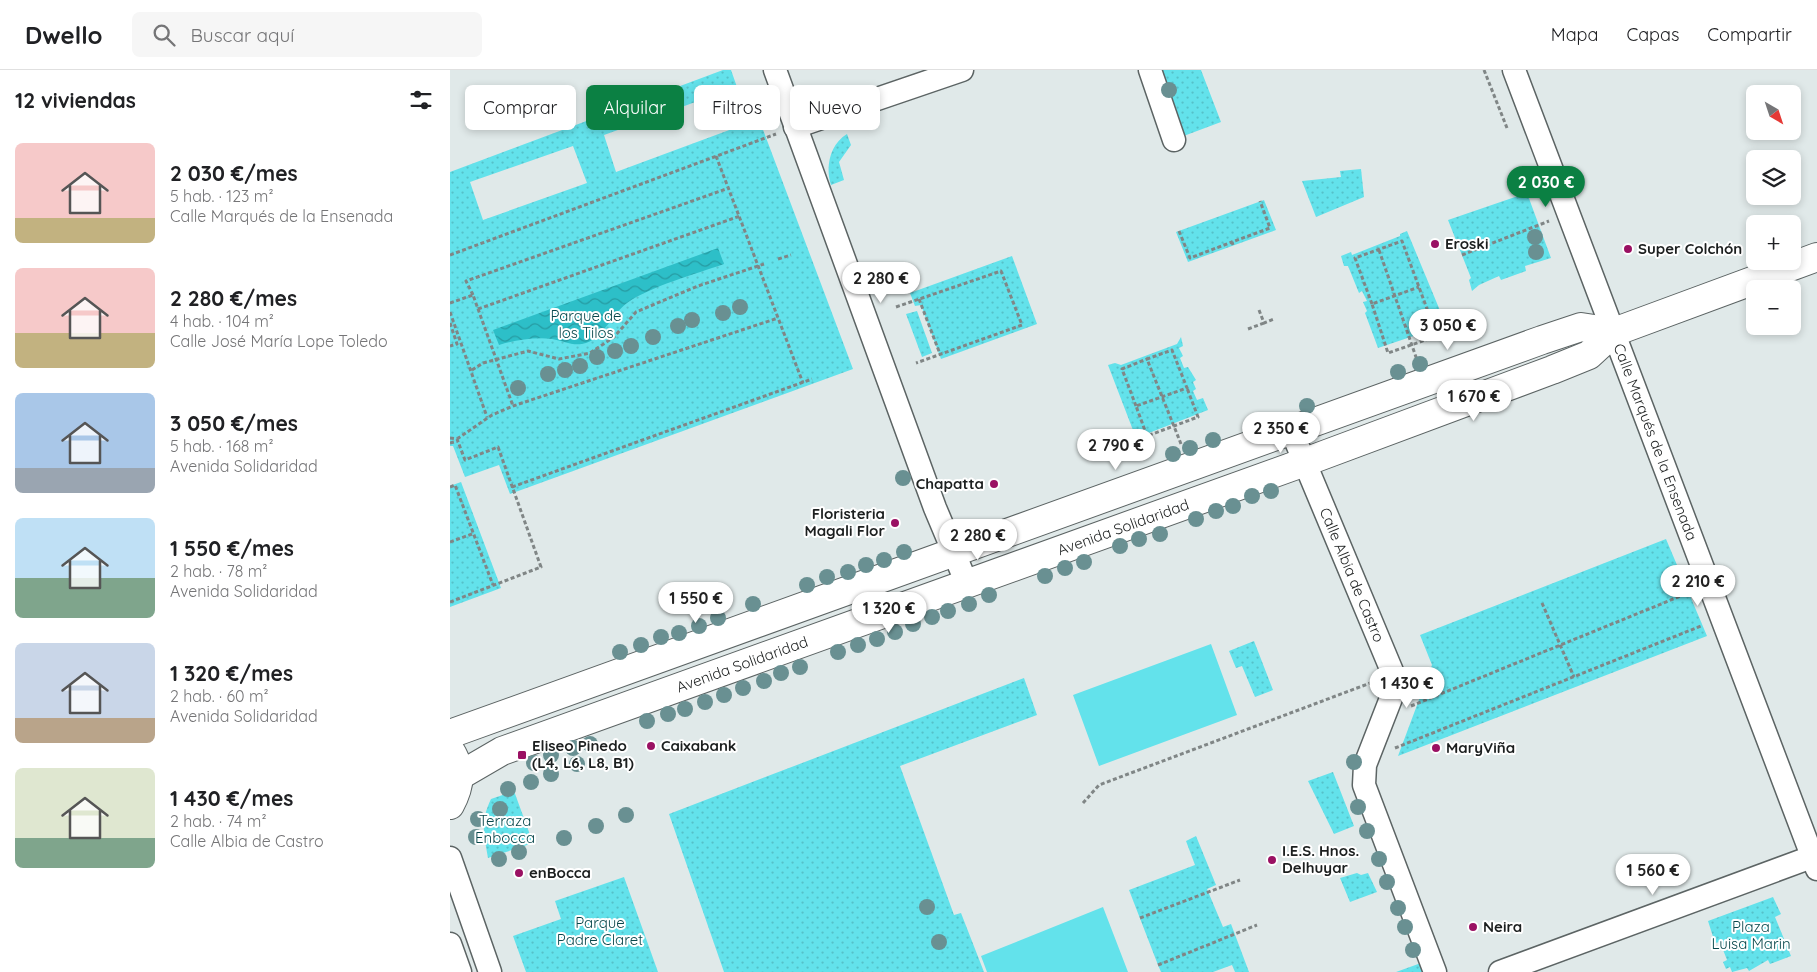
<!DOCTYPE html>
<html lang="es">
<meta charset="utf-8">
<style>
:root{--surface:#fff;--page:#f6f6f6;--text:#202124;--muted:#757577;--line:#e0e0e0;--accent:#0b8043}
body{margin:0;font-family:Quicksand,sans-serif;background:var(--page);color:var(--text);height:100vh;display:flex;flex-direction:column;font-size:19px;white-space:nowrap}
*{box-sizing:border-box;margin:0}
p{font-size:16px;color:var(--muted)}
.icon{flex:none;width:28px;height:28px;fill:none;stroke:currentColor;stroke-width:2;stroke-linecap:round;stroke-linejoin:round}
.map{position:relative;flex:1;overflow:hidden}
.sheet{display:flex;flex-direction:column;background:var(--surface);width:450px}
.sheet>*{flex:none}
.banner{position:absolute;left:15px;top:15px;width:475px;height:45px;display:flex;gap:10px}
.needle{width:32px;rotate:141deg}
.tools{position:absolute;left:1296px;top:15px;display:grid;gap:10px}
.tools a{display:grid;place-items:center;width:55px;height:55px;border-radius:8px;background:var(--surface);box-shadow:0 2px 8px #0003;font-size:25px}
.price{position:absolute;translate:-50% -42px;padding:0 11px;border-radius:18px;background:#fff;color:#222;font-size:16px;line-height:32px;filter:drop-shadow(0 1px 2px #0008)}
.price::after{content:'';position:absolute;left:50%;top:30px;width:15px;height:11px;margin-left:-8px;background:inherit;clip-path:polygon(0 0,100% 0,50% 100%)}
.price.selected{background:var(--accent);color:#fff}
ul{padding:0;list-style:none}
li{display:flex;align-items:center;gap:15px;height:125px;padding:0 15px}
li span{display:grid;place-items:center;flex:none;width:140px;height:100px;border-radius:8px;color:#555}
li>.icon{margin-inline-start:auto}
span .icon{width:60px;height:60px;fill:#fffc;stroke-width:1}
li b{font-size:21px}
h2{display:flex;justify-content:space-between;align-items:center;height:60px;padding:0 15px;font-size:21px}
.pill{padding:0 18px;border-radius:8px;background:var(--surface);box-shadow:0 2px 8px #0003;font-size:18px;line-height:45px}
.pill.selected{background:var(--accent);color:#fff}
header{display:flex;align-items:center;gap:30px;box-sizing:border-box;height:70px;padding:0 25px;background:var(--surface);border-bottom:1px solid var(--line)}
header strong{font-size:24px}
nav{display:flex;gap:28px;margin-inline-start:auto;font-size:18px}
.search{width:350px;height:45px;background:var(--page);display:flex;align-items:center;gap:12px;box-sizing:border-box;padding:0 18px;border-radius:8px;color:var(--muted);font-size:19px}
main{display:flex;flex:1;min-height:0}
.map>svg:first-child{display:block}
</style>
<header>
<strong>Dwello</strong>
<div class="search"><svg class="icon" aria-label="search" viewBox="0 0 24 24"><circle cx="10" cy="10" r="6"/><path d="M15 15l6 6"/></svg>Buscar aquí</div>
<nav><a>Mapa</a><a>Capas</a><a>Compartir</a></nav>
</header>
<main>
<section class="sheet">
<h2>12 viviendas<svg class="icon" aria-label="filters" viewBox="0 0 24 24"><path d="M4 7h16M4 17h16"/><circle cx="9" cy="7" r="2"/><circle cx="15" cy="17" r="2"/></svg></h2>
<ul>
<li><span style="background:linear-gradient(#f6c9c9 75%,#c2b280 0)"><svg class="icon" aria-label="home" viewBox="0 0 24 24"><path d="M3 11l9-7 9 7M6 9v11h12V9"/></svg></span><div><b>2 030 €/mes</b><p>5 hab. · 123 m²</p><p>Calle Marqués de la Ensenada</p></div></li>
<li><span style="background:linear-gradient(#f6c9c9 65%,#c2b280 0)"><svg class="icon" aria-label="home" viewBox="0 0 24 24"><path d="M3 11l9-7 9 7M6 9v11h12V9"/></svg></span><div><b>2 280 €/mes</b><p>4 hab. · 104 m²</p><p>Calle José María Lope Toledo</p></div></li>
<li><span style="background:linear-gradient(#a9c7e8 75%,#9aa5b1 0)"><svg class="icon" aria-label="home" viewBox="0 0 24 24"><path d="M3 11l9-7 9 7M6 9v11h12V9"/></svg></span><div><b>3 050 €/mes</b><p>5 hab. · 168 m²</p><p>Avenida Solidaridad</p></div></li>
<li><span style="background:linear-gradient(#bfe0f5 60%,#7fa58c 0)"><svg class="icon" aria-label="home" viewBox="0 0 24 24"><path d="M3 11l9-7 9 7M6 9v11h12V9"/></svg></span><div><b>1 550 €/mes</b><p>2 hab. · 78 m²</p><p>Avenida Solidaridad</p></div></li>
<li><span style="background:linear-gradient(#c9d6e8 75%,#b9a48a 0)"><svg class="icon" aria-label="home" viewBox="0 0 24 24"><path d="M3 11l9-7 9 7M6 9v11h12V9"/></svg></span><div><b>1 320 €/mes</b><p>2 hab. · 60 m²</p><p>Avenida Solidaridad</p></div></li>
<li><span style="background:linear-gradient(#dfe7d0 70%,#7fa58c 0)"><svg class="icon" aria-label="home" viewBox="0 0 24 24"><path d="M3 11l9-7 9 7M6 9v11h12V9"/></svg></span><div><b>1 430 €/mes</b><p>2 hab. · 74 m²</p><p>Calle Albia de Castro</p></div></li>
</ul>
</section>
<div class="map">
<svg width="1367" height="902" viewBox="0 0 1367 902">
<defs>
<pattern id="park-dots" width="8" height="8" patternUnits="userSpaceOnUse" patternTransform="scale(1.25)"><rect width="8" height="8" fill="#63e2eb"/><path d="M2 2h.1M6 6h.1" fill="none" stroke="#55c1c9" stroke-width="1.8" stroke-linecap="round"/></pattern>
<pattern id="water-waves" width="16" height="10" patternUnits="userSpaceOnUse" patternTransform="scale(1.25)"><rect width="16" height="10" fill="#2dbfc8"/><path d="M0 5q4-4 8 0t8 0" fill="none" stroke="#269ba2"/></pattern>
</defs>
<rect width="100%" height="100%" fill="#e0e9e9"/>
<path fill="#63e2eb" d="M761 574 787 645 649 696 623 625Z
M653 837 678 902H537L531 886Z"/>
<path fill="url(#park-dots)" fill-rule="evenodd" d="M273 0H281L287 17 154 65 166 102 309 49 403 299 60 424 49 395 15 407 3 376H0V102ZM123 76 137 113 33 150 20 112Z
M689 0H751L771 52 715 73Z
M352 22 366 29 383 25 388 38C373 37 361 35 350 23Z
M397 64 401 75 389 92 394 110 381 115C375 97 380 74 397 64Z
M911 99 914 127 866 147 852 111 891 107 890 101Z
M1077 123 1101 188 1075 196 1076 201 1051 210 1049 206 1029 215 1022 221 1019 210 1021 208 998 150Z
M814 130 826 160 738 192 726 162Z
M957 161 996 255 928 278 915 243 917 241 913 232 917 231 912 221 909 223 898 196H894L891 186 901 182 902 185 950 166V164Z
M562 186 587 254 491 289 471 235 465 236 460 223Z
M467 241 482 283 472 287 456 244Z
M731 267 733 276 729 278 733 286 730 288 734 298 738 297 746 310 743 312 746 319 743 321 747 330 753 328 758 340 686 368 658 295 665 293 671 295 727 274Z
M11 412 51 518 0 537V416Z
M1216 469 1257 566 948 686 982 595 970 565Z
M804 571 823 620 805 627 792 596 786 598 779 581Z
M574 608 587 645 450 696 504 845 511 843 534 902H274L219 744Z
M883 702 904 756 884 764 858 711Z
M64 721 83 773 38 788C34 764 30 752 41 729Z
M746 766 766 815 757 819 773 857 781 854 799 902H785L782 895 763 902H711L708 895 679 820 745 795 736 771Z
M907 803 911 805 918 803 927 822 900 832 890 808Z
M174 807 208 902H76L63 866 111 849 105 831Z
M1323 827 1331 844 1325 847 1341 886 1320 894 1318 890 1299 901 1297 898 1282 902 1280 897 1276 899 1273 892 1277 890 1270 872 1265 873 1258 851Z
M971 893 975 902H946Z"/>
<path fill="url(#water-waves)" d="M268 178 274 194C246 204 201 216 177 233 162 244 154 267 136 273 124 277 114 271 102 269 84 267 66 270 49 275L43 260Z"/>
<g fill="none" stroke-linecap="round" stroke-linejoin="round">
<defs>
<g id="street">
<path d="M325 0 485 438 517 514"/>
<path d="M700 0 724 70"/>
<path id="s1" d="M1064 0 1367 799"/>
<path d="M345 57 512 0"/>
<path id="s2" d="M842 362 944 606 945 618 915 695 914 715 985 902"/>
<path d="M0 788 40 902"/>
<path d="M0 874 10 902"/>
<path d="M1050 902 1367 785"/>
</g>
<g id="secondary">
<path d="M0 664 1092 270 1131 257 1164 262"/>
<path d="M0 680C12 699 11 715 0 735"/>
<path id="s3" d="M9 706 52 681 855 392 1102 300 1139 285 1164 262 1367 187"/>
</g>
</defs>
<use href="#street" stroke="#5c6464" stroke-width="25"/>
<use href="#secondary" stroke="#5c6464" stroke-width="30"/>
<path stroke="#808686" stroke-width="3" stroke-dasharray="4 2.5" stroke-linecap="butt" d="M1034 0 1057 58
M266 86 353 313
M729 161 740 188 782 172
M783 175 782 172 820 158 810 131
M929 180 967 290
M0 185 326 64
M1012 185 1099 151
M328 189 341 185
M23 225 16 211 279 118
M469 229 490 284
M0 233 23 225 63 336
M922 234 905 188 952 171 987 266 938 283 922 234 969 217
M446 237 551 201 572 255 466 293
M28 239 290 146
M809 240 814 253 824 249
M0 242 37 347
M0 253 7 274 0 276
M798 259 814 253
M22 300 33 293 78 281 109 289 140 283 164 267 186 242 248 216 314 194
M686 336 672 299 697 289
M0 368 7 369 15 390 48 377 91 497 0 532
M7 369 42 345 63 336 328 248
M0 373 8 371
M731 374C720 346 708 317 697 289L722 280 737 318 686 336 697 366 748 347 737 318
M0 417 5 415 43 515
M62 417 362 309
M0 472 22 464
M1092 533 1124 607
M961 636 1238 523
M945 678 1251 556
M633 733 649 715 923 612
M690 848 790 810
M708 895 807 855"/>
<use href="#street" stroke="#fff" stroke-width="22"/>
<use href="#secondary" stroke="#fff" stroke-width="28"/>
</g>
<g fill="#699092">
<circle cx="719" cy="20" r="8"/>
<circle cx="1085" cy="167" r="8"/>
<circle cx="1086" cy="182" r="8"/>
<circle cx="290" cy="237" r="8"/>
<circle cx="273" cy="243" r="8"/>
<circle cx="242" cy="250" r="8"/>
<circle cx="228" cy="256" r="8"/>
<circle cx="203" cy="267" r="8"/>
<circle cx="181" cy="276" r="8"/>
<circle cx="165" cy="281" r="8"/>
<circle cx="147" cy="287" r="8"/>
<circle cx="970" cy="294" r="8"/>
<circle cx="130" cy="296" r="8"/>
<circle cx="115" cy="300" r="8"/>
<circle cx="948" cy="302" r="8"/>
<circle cx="98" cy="304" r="8"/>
<circle cx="68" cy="318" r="8"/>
<circle cx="857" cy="336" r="8"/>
<circle cx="763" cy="370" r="8"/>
<circle cx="740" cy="378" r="8"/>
<circle cx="723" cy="384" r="8"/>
<circle cx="453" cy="408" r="8"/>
<circle cx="821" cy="421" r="8"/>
<circle cx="802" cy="426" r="8"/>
<circle cx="783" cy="436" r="8"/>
<circle cx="766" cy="441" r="8"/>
<circle cx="746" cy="449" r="8"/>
<circle cx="710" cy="464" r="8"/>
<circle cx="689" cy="469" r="8"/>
<circle cx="670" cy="476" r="8"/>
<circle cx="454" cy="482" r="8"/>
<circle cx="434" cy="490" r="8"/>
<circle cx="634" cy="492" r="8"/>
<circle cx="416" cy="495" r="8"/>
<circle cx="615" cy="498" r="8"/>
<circle cx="398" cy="502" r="8"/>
<circle cx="595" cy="506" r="8"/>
<circle cx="377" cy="507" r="8"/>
<circle cx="357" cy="515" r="8"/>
<circle cx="539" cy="525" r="8"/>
<circle cx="303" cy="534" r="8"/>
<circle cx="519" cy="534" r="8"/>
<circle cx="498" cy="541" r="8"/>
<circle cx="482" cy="547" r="8"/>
<circle cx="268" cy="548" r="8"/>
<circle cx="463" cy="554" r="8"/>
<circle cx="249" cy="556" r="8"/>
<circle cx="445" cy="562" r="8"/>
<circle cx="229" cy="563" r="8"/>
<circle cx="211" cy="567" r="8"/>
<circle cx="427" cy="569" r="8"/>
<circle cx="191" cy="575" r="8"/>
<circle cx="408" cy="575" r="8"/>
<circle cx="170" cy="582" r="8"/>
<circle cx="388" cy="582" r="8"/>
<circle cx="350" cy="597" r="8"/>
<circle cx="331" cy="603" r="8"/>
<circle cx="314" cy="611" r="8"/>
<circle cx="293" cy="618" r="8"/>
<circle cx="274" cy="625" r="8"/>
<circle cx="255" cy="632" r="8"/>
<circle cx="235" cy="639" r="8"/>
<circle cx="218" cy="644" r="8"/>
<circle cx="197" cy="651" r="8"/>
<circle cx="140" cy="674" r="8"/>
<circle cx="123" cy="678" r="8"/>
<circle cx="101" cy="685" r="8"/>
<circle cx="904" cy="692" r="8"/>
<circle cx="84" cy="693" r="8"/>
<circle cx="127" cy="694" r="8"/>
<circle cx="101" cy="704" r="8"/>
<circle cx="81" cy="712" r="8"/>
<circle cx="58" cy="719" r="8"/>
<circle cx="908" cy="737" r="8"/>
<circle cx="50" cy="739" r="8"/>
<circle cx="176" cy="745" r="8"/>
<circle cx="28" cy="749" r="8"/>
<circle cx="146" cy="756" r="8"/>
<circle cx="917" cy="761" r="8"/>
<circle cx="26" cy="767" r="8"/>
<circle cx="114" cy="768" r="8"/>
<circle cx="69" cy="782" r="8"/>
<circle cx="49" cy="789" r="8"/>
<circle cx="929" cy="789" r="8"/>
<circle cx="937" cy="812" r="8"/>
<circle cx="477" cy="837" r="8"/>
<circle cx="948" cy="838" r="8"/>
<circle cx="955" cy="857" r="8"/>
<circle cx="489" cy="872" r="8"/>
<circle cx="963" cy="880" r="8"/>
</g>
<g fill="#9a1163" stroke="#fff" stroke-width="2">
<circle cx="985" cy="174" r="5"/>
<circle cx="1178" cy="179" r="5"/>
<circle cx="544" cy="414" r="5"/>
<circle cx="445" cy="453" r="5"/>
<circle cx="201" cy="676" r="5"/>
<circle cx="986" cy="678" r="5"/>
<rect x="67" y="680" width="10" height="10" rx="2.5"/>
<circle cx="822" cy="790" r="5"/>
<circle cx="69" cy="803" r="5"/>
<circle cx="1023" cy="857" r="5"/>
</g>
<g text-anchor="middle" stroke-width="4" stroke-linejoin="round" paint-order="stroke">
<g font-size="15" font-weight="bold" fill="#1c1f1f" stroke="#fff" text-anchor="start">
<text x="995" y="179">Eroski</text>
<text x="1188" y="184">Super Colchón</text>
<text x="534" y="419" text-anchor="end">Chapatta</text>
<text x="435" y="449" text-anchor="end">Floristeria<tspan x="435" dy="17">Magali Flor</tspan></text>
<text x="82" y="681">Eliseo Pinedo<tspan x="82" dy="17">(L4, L6, L8, B1)</tspan></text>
<text x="211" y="681">Caixabank</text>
<text x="996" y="683">MaryViña</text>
<text x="832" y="786">I.E.S. Hnos.<tspan x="832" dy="17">Delhuyar</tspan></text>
<text x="79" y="808">enBocca</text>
<text x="1033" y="862">Neira</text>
</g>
<g font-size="15" fill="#08474b" stroke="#fff">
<text x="136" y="251">Parque de<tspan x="136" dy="17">los Tilos</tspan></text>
<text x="55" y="756">Terraza<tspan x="55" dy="17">Enbocca</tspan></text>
<text x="150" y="858">Parque<tspan x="150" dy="17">Padre Claret</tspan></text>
<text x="1301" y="862">Plaza<tspan x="1301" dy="17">Luisa Marin</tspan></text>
</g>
<g font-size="15" fill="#1c1f1f" stroke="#fff">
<text dy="5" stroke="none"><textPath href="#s1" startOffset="398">Calle Marqués de la Ensenada</textPath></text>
<text dy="5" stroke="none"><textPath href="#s3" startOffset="710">Avenida Solidaridad</textPath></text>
<text dy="5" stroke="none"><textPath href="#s2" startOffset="155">Calle Albia de Castro</textPath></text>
<text dy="5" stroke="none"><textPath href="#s3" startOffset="305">Avenida Solidaridad</textPath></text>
</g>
</g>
</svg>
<div class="tools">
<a><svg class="needle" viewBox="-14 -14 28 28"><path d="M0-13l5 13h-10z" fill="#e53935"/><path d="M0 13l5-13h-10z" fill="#757577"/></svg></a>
<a><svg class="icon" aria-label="layers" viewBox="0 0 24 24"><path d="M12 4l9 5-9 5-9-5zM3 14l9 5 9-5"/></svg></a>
<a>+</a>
<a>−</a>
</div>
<b class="price selected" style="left:1096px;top:138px">2 030 €</b>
<b class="price" style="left:431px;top:234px">2 280 €</b>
<b class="price" style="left:998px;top:281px">3 050 €</b>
<b class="price" style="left:1024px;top:352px">1 670 €</b>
<b class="price" style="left:831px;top:384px">2 350 €</b>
<b class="price" style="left:666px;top:401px">2 790 €</b>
<b class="price" style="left:528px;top:491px">2 280 €</b>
<b class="price" style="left:1248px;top:537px">2 210 €</b>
<b class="price" style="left:246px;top:554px">1 550 €</b>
<b class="price" style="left:439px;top:564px">1 320 €</b>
<b class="price" style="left:957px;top:639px">1 430 €</b>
<b class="price" style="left:1203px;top:826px">1 560 €</b>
<div class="banner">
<a class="pill">Comprar</a>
<a class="pill selected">Alquilar</a>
<a class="pill">Filtros</a>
<a class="pill">Nuevo</a>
</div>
</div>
</main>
